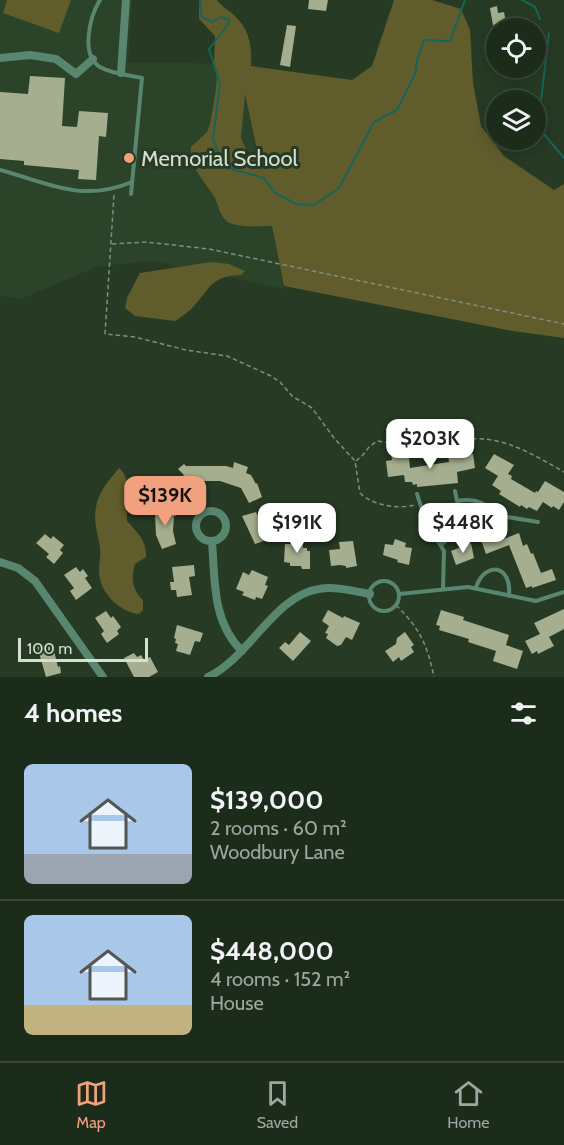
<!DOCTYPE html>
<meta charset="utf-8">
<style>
:root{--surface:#1c2c1b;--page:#253424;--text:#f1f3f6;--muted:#a0a7a3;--line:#3a483a;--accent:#f2a17e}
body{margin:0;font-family:Cabin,sans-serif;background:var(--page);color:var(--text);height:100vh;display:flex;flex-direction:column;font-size:22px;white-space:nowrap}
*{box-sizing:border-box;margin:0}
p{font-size:20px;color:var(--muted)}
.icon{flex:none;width:33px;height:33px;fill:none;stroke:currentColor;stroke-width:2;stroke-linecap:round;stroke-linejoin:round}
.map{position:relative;height:677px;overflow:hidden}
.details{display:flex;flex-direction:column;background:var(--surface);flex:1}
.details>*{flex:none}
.fabs{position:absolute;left:486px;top:18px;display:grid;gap:12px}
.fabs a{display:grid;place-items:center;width:60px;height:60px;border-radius:50%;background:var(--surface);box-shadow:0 3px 15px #0003,0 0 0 2px var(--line);font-size:30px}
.scale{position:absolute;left:18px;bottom:15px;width:130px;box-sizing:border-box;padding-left:6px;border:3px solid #d4e0d3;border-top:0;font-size:16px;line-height:21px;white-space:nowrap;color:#d4e0d3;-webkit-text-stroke:4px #263a24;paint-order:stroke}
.price{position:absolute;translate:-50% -51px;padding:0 14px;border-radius:12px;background:#fff;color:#222;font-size:20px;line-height:39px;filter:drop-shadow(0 2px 3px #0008)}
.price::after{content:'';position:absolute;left:50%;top:36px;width:18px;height:14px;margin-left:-9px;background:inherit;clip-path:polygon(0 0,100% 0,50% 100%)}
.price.selected{background:var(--accent);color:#111}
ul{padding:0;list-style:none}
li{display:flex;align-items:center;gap:18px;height:150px;padding:0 24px}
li+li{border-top:2px solid var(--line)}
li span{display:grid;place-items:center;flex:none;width:168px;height:120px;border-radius:9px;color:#555}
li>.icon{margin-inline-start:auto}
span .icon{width:72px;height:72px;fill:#fffc;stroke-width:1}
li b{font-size:26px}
h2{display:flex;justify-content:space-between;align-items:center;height:72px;padding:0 24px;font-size:26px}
.menu{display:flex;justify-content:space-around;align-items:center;height:84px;border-top:2px solid var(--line);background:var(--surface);font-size:16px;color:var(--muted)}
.menu a{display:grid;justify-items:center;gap:3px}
.menu .selected{color:var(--accent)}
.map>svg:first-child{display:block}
</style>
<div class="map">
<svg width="564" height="677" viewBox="0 0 564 677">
<rect width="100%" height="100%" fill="#263a24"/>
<path fill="#2b4429" d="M0 0H132L128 62 239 64 284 289 153 261 99 266 21 299 0 296Z"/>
<path fill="#615c2c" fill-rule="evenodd" d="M7 0H71L59 33 3 13Z
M199 0H217C222 7 229 10 235 16 250 30 252 47 251 66L352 80 372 66 394 0H432L461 9 470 30 473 83 481 126 504 156 554 190 564 184V338L513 331 284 286 272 226C259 226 243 228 230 223 220 219 219 205 214 196 204 181 189 166 191 147L207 132 210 124 215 96 217 79 214 63 215 36 199 19ZM245 94 259 160 258 161 250 158 241 138Z
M211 262 229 264 245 271 241 275C212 276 211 287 194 306 189 312 182 316 175 321L135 316 125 308 127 298 140 273Z
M119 468C133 479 126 505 127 521 137 532 147 541 146 557L135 564C131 577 132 590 143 600V610L139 614C119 612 99 592 99 571 99 563 101 556 100 548 98 534 93 522 96 507 98 492 110 479 119 468Z"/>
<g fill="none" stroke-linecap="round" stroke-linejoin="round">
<path stroke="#17645a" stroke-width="2" d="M201 0 200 7 202 17 213 22 221 17 229 19 228 25 209 49 220 83 213 139 224 167 264 178 274 192 296 204 314 205 339 188 374 122 397 110 415 74 417 60 424 40 450 41 465 0
M522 0 535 7 540 19
M549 33 539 117 543 133 564 158"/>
</g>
<path fill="#a5af90" d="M309 0H328L326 11 308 9Z
M497 6 498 13 504 12 507 28H496L494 31 490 8Z
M287 25 296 26 290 67 280 65Z
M30 76 65 78 62 126 77 127 79 111 108 113 106 137 99 136 96 180 78 179 79 170 24 165V161L0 159V92L28 94Z
M404 453V457H409L410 468 449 462 448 455 463 454V455L473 454 475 468 457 472 458 483 417 487V484L413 485 412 482H405L404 475 388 477 386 461 392 460 391 454Z
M494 454 514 465 508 474 512 476 511 479 535 493 536 491 538 492 545 481 564 492V502L559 510 553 506 552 508 543 502 537 511 529 507 527 509 521 505 520 507 499 494 501 491 492 485 498 476 485 468Z
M234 462 248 467 246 473 251 475 256 484 257 483 262 497 249 503 241 488 220 481H195L181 495 173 487 184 475 178 469 184 464 186 466H226L233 468Z
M157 508H176V516H174L173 531 176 544 162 549 156 535 155 514H157Z
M256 512 258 516 265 514 272 538 255 544 242 516Z
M498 533 501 540 519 533 523 546 527 544 531 554 533 553 541 573 552 569 556 580 532 588V586L526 588 509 545 486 554 481 540Z
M45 534 51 539 53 536 64 545 60 550 63 553 54 564 46 557 49 554 36 543Z
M294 537H303V548H307V551H310V569H302L301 566H290V563L284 562 285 544H294Z
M395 539 406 543 405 547 412 548 409 565 397 562 398 560 383 555 385 544 393 545Z
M353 541 357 566 346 568V566L340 565 331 566 329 550 340 549 339 542Z
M471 543 474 558 456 565 451 551Z
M194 565 195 576 189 577 192 595 177 597 176 590H171L170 582H174L172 567Z
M76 567 80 572 83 569 88 576 85 578 92 588 76 600 70 591 74 588 64 575Z
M252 570 268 577 265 585 268 586 262 599 256 597 255 600 242 595 244 592 236 589 243 572 249 575Z
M564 609V629L549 637 554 646 538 654 537 651 532 654 525 641 540 634 534 623Z
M328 610 343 618 344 616 360 623 352 640 346 637 341 645 337 646 326 638 328 634 325 633 329 626 322 621Z
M441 610 464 617 463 620 509 635 506 645 523 651 517 669 493 661 496 651 468 642 469 639 439 630 440 626 436 625Z
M106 611 111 618 113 616 121 627 117 631 119 634 107 643 101 634 104 631 95 618Z
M177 625 203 633 200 642 195 641 190 655 176 651 178 644 175 643 176 639 174 638Z
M300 632 311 641 293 661 279 648 285 642 289 645Z
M405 632 414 645 411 647 414 652 401 661 399 657 393 662 385 651 396 644 397 638Z
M52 643 58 667 60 666 61 673 46 677 37 646Z
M134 653 137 657 141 655 144 660 150 657 158 672 149 677H134L124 658Z"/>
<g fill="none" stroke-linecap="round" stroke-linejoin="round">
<path stroke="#7f8f7e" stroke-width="1.5" stroke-dasharray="4.5 3" stroke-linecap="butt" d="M114 195 105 334 135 337 186 350 227 356 271 376 280 382 292 396 312 408 334 438 355 461 360 493C373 506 398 509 415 505
M112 244 146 242 209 249 564 324
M356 461 363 455 369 447 377 441 397 444 417 439 431 446H437C447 444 458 441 469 439 504 436 534 455 564 472
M396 605C420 629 427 644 434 677"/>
<path stroke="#59866f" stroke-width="4" d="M100 0C90 16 80 55 100 67 112 74 129 75 142 78L131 194
M0 170C49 183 81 203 132 182
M455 491 459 511 464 525
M417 494 426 522 444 551 443 589
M457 501C472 498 486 501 495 515
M441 545 459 529 483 516 495 515 538 522
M369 596a15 15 0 1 1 30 0a15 15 0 1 1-30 0Z
M476 587C486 560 512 565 509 596
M399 594 468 587 536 601 564 592"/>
<path stroke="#59866f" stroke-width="8" d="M0 58 30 55 56 59 76 74 93 59
M121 73 126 0
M196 526a15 15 0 1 1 30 0a15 15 0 1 1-30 0Z
M212 541C215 580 212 622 242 651
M0 562 18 568 35 581 103 677
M208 677C249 658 275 595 319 589 335 586 353 591 370 594"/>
</g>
<circle fill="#f2a17e" stroke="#263a24" stroke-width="2" cx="129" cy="158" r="6"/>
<g text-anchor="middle" stroke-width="6" stroke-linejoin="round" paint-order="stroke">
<g font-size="22" fill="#d4e0d3" stroke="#263a24" text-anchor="start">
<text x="141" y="166">Memorial School</text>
</g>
</g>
</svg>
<div class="fabs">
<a><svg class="icon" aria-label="locate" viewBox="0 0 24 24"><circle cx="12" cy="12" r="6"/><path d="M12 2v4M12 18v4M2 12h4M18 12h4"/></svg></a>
<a><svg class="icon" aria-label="layers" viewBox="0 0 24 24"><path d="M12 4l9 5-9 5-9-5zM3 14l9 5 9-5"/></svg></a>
</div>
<div class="scale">100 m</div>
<b class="price" style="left:430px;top:470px">$203K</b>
<b class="price selected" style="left:165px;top:527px">$139K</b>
<b class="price" style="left:297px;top:554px">$191K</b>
<b class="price" style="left:463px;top:554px">$448K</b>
</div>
<section class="details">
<h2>4 homes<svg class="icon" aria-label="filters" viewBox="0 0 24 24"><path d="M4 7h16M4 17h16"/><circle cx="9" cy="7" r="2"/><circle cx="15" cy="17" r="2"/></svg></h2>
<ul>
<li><span style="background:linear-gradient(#a9c7e8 75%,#9aa5b1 0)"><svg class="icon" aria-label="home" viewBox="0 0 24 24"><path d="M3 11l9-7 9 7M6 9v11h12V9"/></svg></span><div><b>$139,000</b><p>2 rooms · 60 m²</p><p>Woodbury Lane</p></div></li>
<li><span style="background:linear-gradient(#a9c7e8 75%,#c2b280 0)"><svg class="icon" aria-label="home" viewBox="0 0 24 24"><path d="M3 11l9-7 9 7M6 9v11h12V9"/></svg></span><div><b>$448,000</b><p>4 rooms · 152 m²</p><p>House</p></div></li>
</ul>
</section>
<nav class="menu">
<a class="selected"><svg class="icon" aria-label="map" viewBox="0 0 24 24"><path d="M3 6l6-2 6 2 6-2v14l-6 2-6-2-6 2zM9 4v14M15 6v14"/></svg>Map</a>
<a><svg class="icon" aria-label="saved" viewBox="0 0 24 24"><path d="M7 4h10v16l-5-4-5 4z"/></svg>Saved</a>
<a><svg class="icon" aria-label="home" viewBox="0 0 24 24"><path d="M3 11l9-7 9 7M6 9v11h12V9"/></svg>Home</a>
</nav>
